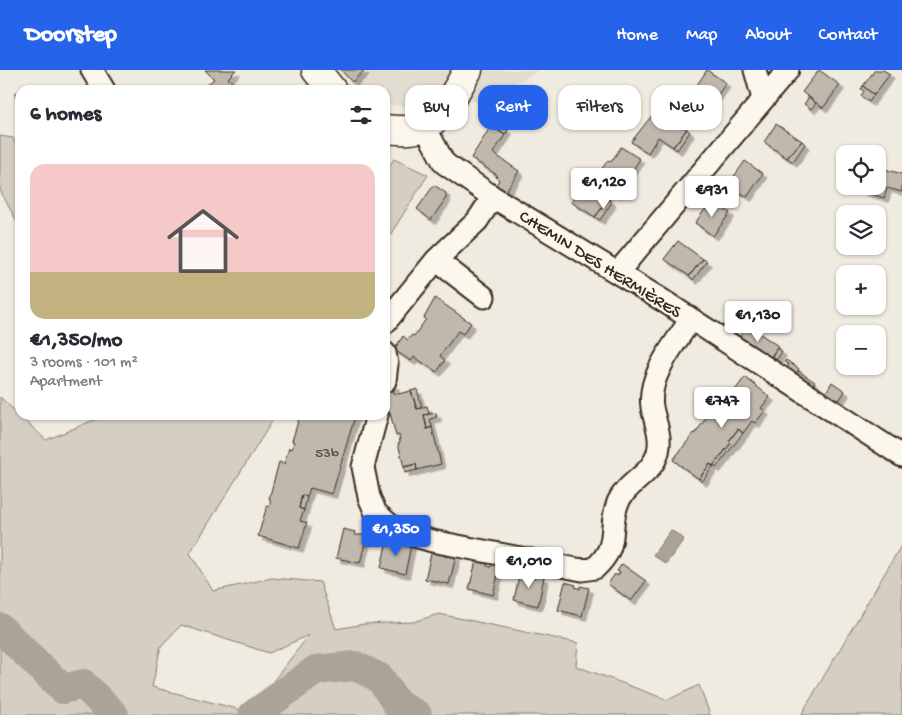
<!DOCTYPE html>
<meta charset="utf-8">
<style>
:root{--surface:#fff;--page:#f7f7f7;--text:#2b2b33;--muted:#7c7c81;--accent:#2563eb}
body{margin:0;font-family:"Gochi Hand",sans-serif;background:var(--page);color:var(--text);height:100vh;display:flex;flex-direction:column;font-size:19px;white-space:nowrap}
*{box-sizing:border-box;margin:0}
p{font-size:16px;color:var(--muted)}
.icon{flex:none;width:28px;height:28px;fill:none;stroke:currentColor;stroke-width:2;stroke-linecap:round;stroke-linejoin:round}
.map{position:relative;flex:1;overflow:hidden}
.drawer{position:absolute;left:15px;top:15px;width:375px;height:335px;display:flex;flex-direction:column;background:var(--surface);border-radius:15px;box-shadow:0 1px 4px #0004}
.drawer>*{flex:none}
.hud{position:absolute;left:405px;top:15px;width:421px;height:45px;display:flex;gap:10px}
.tools{position:absolute;left:836px;top:75px;display:grid;gap:10px}
.tools a{display:grid;place-items:center;width:50px;height:50px;border-radius:10px;background:var(--surface);box-shadow:0 1px 4px #0004;font-size:25px}
.price{position:absolute;translate:-50% -42px;padding:0 11px;border-radius:5px;background:#fff;color:#222;font-size:16px;line-height:32px;filter:drop-shadow(0 1px 2px #0008)}
.price::after{content:'';position:absolute;left:50%;top:30px;width:15px;height:11px;margin-left:-8px;background:inherit;clip-path:polygon(0 0,100% 0,50% 100%)}
.price.on{background:var(--accent);color:#fff}
ul{padding:0;list-style:none}
li{display:grid;align-content:center;gap:10px;height:265px;padding:0 15px}
li span{display:grid;place-items:center;height:155px;border-radius:15px;color:#555}
li>.icon{margin-inline-start:auto}
span .icon{width:90px;height:90px;fill:#fffc;stroke-width:1}
li b{font-size:21px}
h2{display:flex;justify-content:space-between;align-items:center;height:60px;padding:0 15px;font-size:21px}
.tag{padding:0 18px;border-radius:15px;background:var(--surface);box-shadow:0 1px 4px #0004;font-size:18px;line-height:45px}
.tag.on{background:var(--accent);color:#fff}
header{display:flex;align-items:center;gap:30px;box-sizing:border-box;height:70px;padding:0 25px;background:var(--accent);color:#fff}
header strong{font-size:24px}
nav{display:flex;gap:28px;margin-inline-start:auto;font-size:18px}
.map>svg:first-child{display:block}
</style>
<header>
<strong>Doorstep</strong>
<nav><a>Home</a><a>Map</a><a>About</a><a>Contact</a></nav>
</header>
<div class="map">
<svg width="902" height="645" viewBox="0 0 902 645">
<defs>
<filter id="shadow"><feDropShadow dx="4.5" dy="4.5" stdDeviation="0" flood-color="#0004"/></filter>
</defs>
<rect width="100%" height="100%" fill="#f0ebe0"/>
<filter id="ink" filterUnits="userSpaceOnUse"><feTurbulence type="fractalNoise" baseFrequency=".02" numOctaves="2"/><feDisplacementMap in="SourceGraphic" scale="10" xChannelSelector="R" yChannelSelector="G"/><feConvolveMatrix kernelMatrix="1 2 1 2 8 2 1 2 1" color-interpolation-filters="sRGB"/></filter>
<g filter="url(#ink)">
<path fill="#e2dcd1" d="M339 0H540L482 31 402 36 385 34V20H356Z"/>
<path fill="#d5cec3" stroke="#887c70" fill-rule="evenodd" d="M0 66 13 68 20 83V158L0 120Z
M394 89 428 105 385 173V103Z
M0 327 46 370 106 345H276L190 483 213 521 271 508 320 512 336 559 364 554 413 552 439 544 578 573 576 596 668 630 699 615 710 645H0ZM181 555 269 583 309 565 249 642 152 617 161 576Z
M902 474V645H801Z"/>
<path fill="#aca397" stroke="#7f7367" d="M671 460 684 469 666 494 653 485Z"/>
<g fill="none" stroke-linecap="round" stroke-linejoin="round">
<path stroke="#aca397" stroke-width="30" d="M0 558 63 619 83 614 114 645
M253 645 316 600 355 596 380 608 397 634 417 645"/>
</g>
<path fill="#c0b8ad" stroke="#3b2a1e" filter="url(#shadow)" d="M205 0H236L228 8 240 20H200L214 9Z
M341 0H365L352 12Z
M707 0 726 13 709 37 691 24Z
M819 0 840 15 823 38 802 22Z
M875 0H883L890 4 874 25 863 16Z
M863 16 874 25 869 32 861 26 864 21 861 19Z
M20 22V44H18L15 23Z
M809 27 816 33 811 39 804 34Z
M657 39 687 59 673 77 658 67 648 83 631 72Z
M494 52 508 60 505 65 491 56Z
M776 54 802 71 787 88 764 72Z
M491 56 505 65 493 83 519 101 506 121 496 115 499 110 496 107 497 105 471 88Z
M687 59 690 62 677 80 673 77Z
M802 71 805 74 793 92 787 88Z
M621 77 640 89 617 123 595 109 608 90 611 92Z
M745 91 763 104 747 127 728 115Z
M878 94 882 95 881 98 902 104V122L887 118 884 128 862 121 864 116H878Z
M583 113 609 129 595 147 571 132Z
M434 115 446 123V128L431 150 417 139Z
M609 129 612 132 600 150 595 147Z
M712 130 730 143 713 166 695 153Z
M678 171 703 189 689 206 664 189Z
M703 189 707 191 693 210 689 206Z
M435 228 471 253 463 264 458 261 440 286 445 290 437 302 414 287 411 291 394 280 403 266 408 270 412 265 414 266 426 249 424 248Z
M747 255 778 276 769 290 738 270Z
M777 278 782 282 774 293 772 292 775 288 772 286Z
M786 290 799 299 794 307 785 300 789 295 784 292Z
M798 301 815 312 812 318 794 307Z
M745 307 770 327 761 338 765 341 755 353 752 351 743 363 738 359 729 371 731 373 713 396 710 394 699 409 673 390 694 363 695 364 712 339 719 345 733 327 735 329 739 323 735 320Z
M388 312 395 315 393 323 398 324 411 321 417 339 427 336 429 344 424 345 427 359 432 357 441 394 417 400 416 394 404 397 398 373 400 372 399 365 396 366 390 343 385 342V314Z
M832 312 845 321 837 334 824 326Z
M417 319 422 338 417 339 411 321Z
M436 343 437 347 430 349 432 357 427 359 424 345Z
M300 345H367L366 349 355 346 332 424 310 418 307 427 302 425 299 438 304 440 300 451 307 453 299 478 258 466 267 436 269 437 271 430 269 429 279 392 284 394 289 378 292 379 294 372 292 371Z
M738 359 743 363 716 398 713 396 731 373 729 371Z
M416 394 417 400 405 403 404 397Z
M710 394 713 396 702 412 699 409Z
M302 425 307 427 304 440 299 438Z
M343 459 355 462 354 465H367L360 493 336 488Z
M387 470 399 472 398 475 402 476 403 473 411 475 405 504 381 498Z
M432 480 443 483V485L447 487V484L456 486 449 514 425 509Z
M476 491 487 494V496L491 497 492 494 500 496 493 525 469 519Z
M622 494 646 511 631 531 608 514 615 504 617 506 620 502 617 501Z
M520 501 532 504 531 507 535 508 536 505 544 507 538 536 514 530Z
M565 512 576 515 575 517 580 519V516L589 518 582 546 558 540Z"/>
<g fill="none" stroke-linecap="round" stroke-linejoin="round">
<defs>
<path id="minor" d="M92 0 104 20
M755 0 763 29
M425 57 444 93 493 127 662 230 902 386
M436 190 484 227
M618 202 788 0
M385 253 436 190 477 151 493 127
M385 283 387 294 385 311
M377 345 363 397 369 427 376 443 397 461 432 471 582 500 595 498C621 474 607 460 618 432 627 412 653 404 658 382 662 366 655 353 652 337 647 306 675 274 691 249"/>
<path id="major" d="M316 0 332 20
M385 59C398 60 411 62 423 57 442 50 458 17 468 0"/>
</defs>
<use href="#minor" stroke="#3b2a1e" stroke-width="25"/>
<use href="#major" stroke="#3b2a1e" stroke-width="31"/>
<use href="#minor" stroke="#fbf7ec" stroke-width="21"/>
<use href="#major" stroke="#fbf7ec" stroke-width="28"/>
</g>
</g>
<g text-anchor="middle" stroke-width="4" stroke-linejoin="round" paint-order="stroke">
<g font-size="15" fill="#5c4e42">
<text x="327" y="387">53b</text>
</g>
<g font-size="18" fill="#3b2a1e" stroke="#fbf7ec">
<text transform="translate(601 193) rotate(32)" y="6">CHEMIN DES HERMIÈRES</text>
</g>
</g>
</svg>
<div class="tools">
<a><svg class="icon" aria-label="locate" viewBox="0 0 24 24"><circle cx="12" cy="12" r="6"/><path d="M12 2v4M12 18v4M2 12h4M18 12h4"/></svg></a>
<a><svg class="icon" aria-label="layers" viewBox="0 0 24 24"><path d="M12 4l9 5-9 5-9-5zM3 14l9 5 9-5"/></svg></a>
<a>+</a>
<a>−</a>
</div>
<b class="price" style="left:604px;top:140px">€1,120</b>
<b class="price" style="left:712px;top:148px">€931</b>
<b class="price" style="left:758px;top:273px">€1,130</b>
<b class="price" style="left:722px;top:359px">€747</b>
<b class="price on" style="left:396px;top:487px">€1,350</b>
<b class="price" style="left:529px;top:519px">€1,010</b>
<div class="hud">
<a class="tag">Buy</a>
<a class="tag on">Rent</a>
<a class="tag">Filters</a>
<a class="tag">New</a>
</div>
<section class="drawer">
<h2>6 homes<svg class="icon" aria-label="filters" viewBox="0 0 24 24"><path d="M4 7h16M4 17h16"/><circle cx="9" cy="7" r="2"/><circle cx="15" cy="17" r="2"/></svg></h2>
<ul>
<li><span style="background:linear-gradient(#f6c9c9 70%,#c2b280 0)"><svg class="icon" aria-label="home" viewBox="0 0 24 24"><path d="M3 11l9-7 9 7M6 9v11h12V9"/></svg></span><div><b>€1,350/mo</b><p>3 rooms · 101 m²</p><p>Apartment</p></div></li>
</ul>
</section>
</div>
